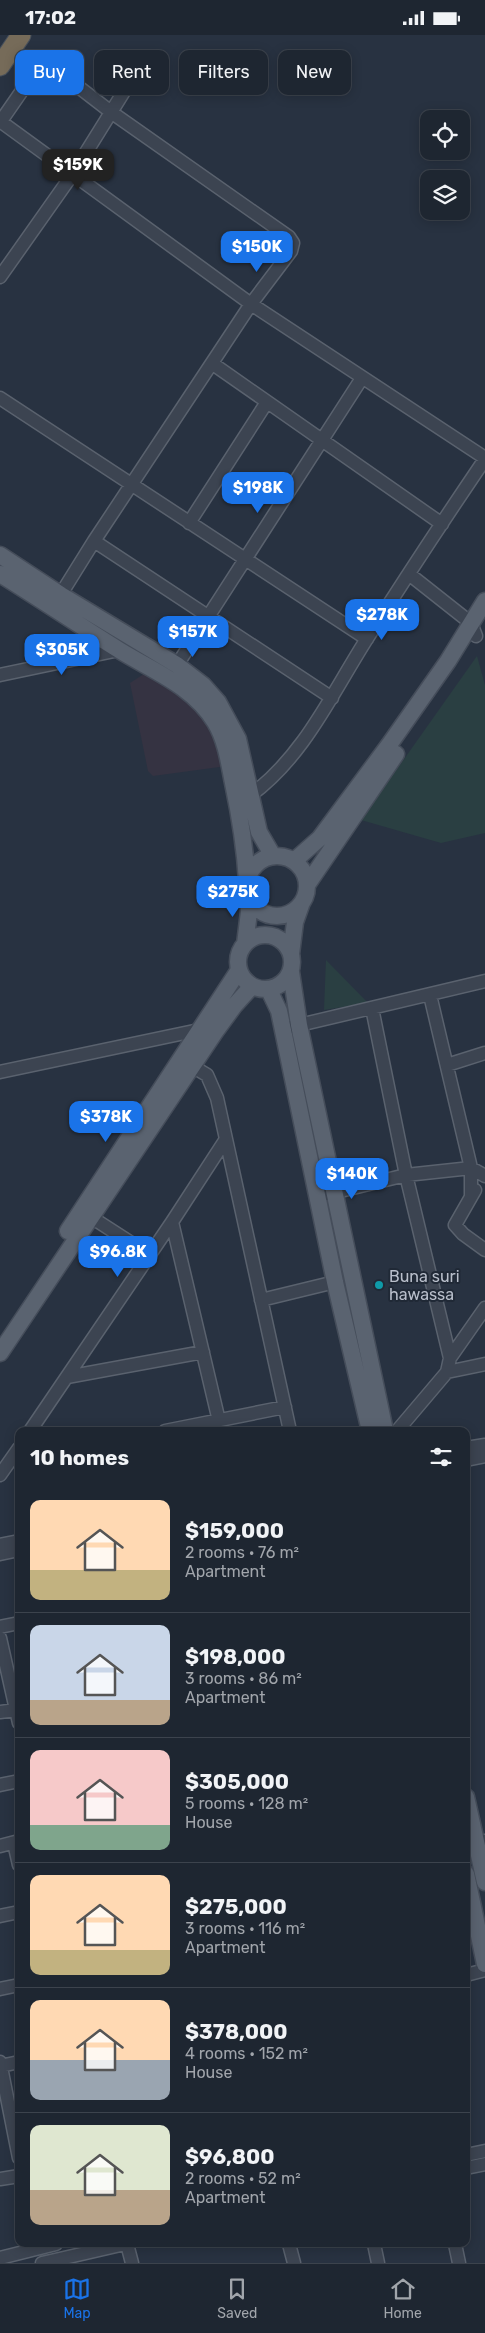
<!DOCTYPE html>
<meta charset="utf-8">
<style>
:root{--surface:#1e2631;--page:#2b323d;--text:#f1f3f6;--muted:#a1a5ab;--line:#3c434d;--accent:#1a73e8}
body{margin:0;font-family:Rubik,sans-serif;background:var(--page);color:var(--text);height:100vh;display:flex;flex-direction:column;font-size:19px;white-space:nowrap}
*{box-sizing:border-box;margin:0}
p{font-size:16px;color:var(--muted)}
.icon{flex:none;width:28px;height:28px;fill:none;stroke:currentColor;stroke-width:2;stroke-linecap:round;stroke-linejoin:round}
.map{position:relative;flex:1;overflow:hidden}
.details{position:absolute;left:15px;top:1392px;width:455px;height:820px;display:flex;flex-direction:column;background:var(--surface);border-radius:10px;box-shadow:0 2px 12px #0003,0 0 0 1px var(--line)}
.details>*{flex:none}
.banner{position:absolute;left:15px;top:15px;width:455px;height:45px;display:flex;gap:10px}
.tools{position:absolute;left:420px;top:75px;display:grid;gap:10px}
.tools a{display:grid;place-items:center;width:50px;height:50px;border-radius:10px;background:var(--surface);box-shadow:0 2px 12px #0003,0 0 0 1px var(--line);font-size:25px}
.price{position:absolute;translate:-50% -42px;padding:0 11px;border-radius:10px;background:var(--accent);color:#fff;font-size:16px;line-height:32px;filter:drop-shadow(0 1px 2px #0008)}
.price::after{content:'';position:absolute;left:50%;top:30px;width:15px;height:11px;margin-left:-8px;background:inherit;clip-path:polygon(0 0,100% 0,50% 100%)}
.price.on{background:#222;color:#fff}
ul{padding:0;list-style:none}
li{display:flex;align-items:center;gap:15px;height:125px;padding:0 15px}
li+li{border-top:1px solid var(--line)}
li span{display:grid;place-items:center;flex:none;width:140px;height:100px;border-radius:10px;color:#555}
li>.icon{margin-inline-start:auto}
span .icon{width:60px;height:60px;fill:#fffc;stroke-width:1}
li b{font-size:21px}
h2{display:flex;justify-content:space-between;align-items:center;height:60px;padding:0 15px;font-size:21px}
.chip{padding:0 18px;border-radius:10px;background:var(--surface);box-shadow:0 2px 12px #0003,0 0 0 1px var(--line);font-size:18px;line-height:45px}
.chip.on{background:var(--accent);color:#fff}
.status{display:flex;justify-content:space-between;align-items:center;height:35px;padding:0 25px;background:var(--surface);direction:ltr}
.status svg{height:14px;fill:currentColor}
.menu{display:flex;justify-content:space-around;align-items:center;height:70px;border-top:1px solid var(--line);background:var(--surface);font-size:14px;color:var(--muted)}
.menu a{display:grid;justify-items:center;gap:2px}
.menu .on{color:var(--accent)}
.map>svg:first-child{display:block}
</style>
<div class="status"><b>17:02</b><svg viewBox="0 0 49 12"><path d="M0 12V9h3v3zM5 12V6h3v6zM10 12V3h3v9zM15 12V0h3v12zM26 1h20v11H26zM47 4h2v5h-2z"/></svg></div>
<div class="map">
<svg width="485" height="2228" viewBox="0 0 485 2228">
<rect width="100%" height="100%" fill="#283241"/>
<path fill="#353342" d="M147 637 204 676 227 731 153 741 148 736 130 648Z"/>
<path fill="#2a3f42" d="M477 621 485 650V798L441 808 361 785Z
M326 925 368 968 324 975Z"/>
<g fill="none" stroke-linecap="round" stroke-linejoin="round">
<defs>
<path id="minor" d="M0 86 251 269 485 423
M1 86 28 47 36 37 45 31 54 33 111 77 289 202 293 208 291 216 251 269 94 506 56 567
M0 242 72 140 128 50
M213 329 442 489
M0 363 367 604
M189 488 267 367
M94 506 332 663
M409 539 471 588 476 601
M177 630 362 343
M0 640 119 615
M251 760C305 720 332 658 368 602 406 542 445 483 485 424
M430 960 471 1133V1162
M372 973 406 1140 450 1323
M291 992 485 946
M447 1030 485 1018
M192 1031 207 1040 217 1063 290 1396
M0 1037 199 995
M475 1155 455 1190 463 1199 485 1215
M328 1159 406 1140 471 1133 485 1141
M91 1182 150 1220
M172 1187 219 1386
M261 1265 335 1247
M447 1337 485 1329
M67 1342 203 1317
M30 1396 172 1187 226 1104
M165 1396 285 1372
M397 1396 447 1337 450 1323 485 1273
M466 1413 485 1410
M466 1425 485 1421
M0 1440 19 1413
M0 1510 19 1506
M0 1519 19 1515
M0 1592 19 1588
M0 1603 19 1688
M0 1677 16 1675
M0 1750 19 1746
M14 1808 19 1830
M466 1809 485 1806
M0 1811 19 1806
M0 1881 19 1877
M466 1940 485 1935
M0 1954 19 1950
M0 2027 19 2123
M1 2031 19 2027
M466 2120 485 2116
M466 2133 485 2129
M0 2144 19 2141
M127 2209 132 2228
M289 2209 294 2228
M374 2209 378 2228
M455 2209 459 2228
M0 2223 56 2209
M42 2228 125 2209"/>
<path id="major" d="M0 520 61 560 177 630 203 650 218 667 238 704 259 797 273 821
M0 539C40 564 79 590 119 615 153 636 193 651 215 687 226 705 229 728 233 748 240 781 245 813 247 846
M247 851a30 30 0 1 1 60 0a30 30 0 1 1-60 0Z
M294 826 320 803 389 710 448 626 485 566
M307 850 396 719
M238 927a27 27 0 1 1 54 0a27 27 0 1 1-54 0Z
M245 909 249 877 248 858
M291 919 295 887 301 870
M291 937 299 990 385 1396
M269 955 279 976 335 1247 370 1396
M68 1196 239 935
M0 1318 215 997 234 971 252 951
M466 1762 485 1847
M466 1839 485 1929"/>
<path id="highway" d="M0 31 21 0"/>
</defs>
<use href="#minor" stroke="#5a626e" stroke-width="15"/>
<use href="#major" stroke="#454d5a" stroke-width="19"/>
<use href="#highway" stroke="#464f5b" stroke-width="21"/>
<use href="#minor" stroke="#3c4451" stroke-width="12"/>
<use href="#major" stroke="#5a6370" stroke-width="16"/>
<use href="#highway" stroke="#766b59" stroke-width="19"/>
</g>
<circle fill="#0f9aa8" stroke="#202936" stroke-width="2" cx="379" cy="1250" r="5"/>
<g text-anchor="middle" stroke-width="4" stroke-linejoin="round" paint-order="stroke">
<g font-size="16" fill="#b9bfcb" stroke="#202936" text-anchor="start">
<text x="389" y="1247">Buna suri<tspan x="389" dy="18">hawassa</tspan></text>
</g>
</g>
</svg>
<div class="tools">
<a><svg class="icon" aria-label="locate" viewBox="0 0 24 24"><circle cx="12" cy="12" r="6"/><path d="M12 2v4M12 18v4M2 12h4M18 12h4"/></svg></a>
<a><svg class="icon" aria-label="layers" viewBox="0 0 24 24"><path d="M12 4l9 5-9 5-9-5zM3 14l9 5 9-5"/></svg></a>
</div>
<b class="price on" style="left:78px;top:156px">$159K</b>
<b class="price" style="left:257px;top:238px">$150K</b>
<b class="price" style="left:258px;top:479px">$198K</b>
<b class="price" style="left:382px;top:606px">$278K</b>
<b class="price" style="left:193px;top:623px">$157K</b>
<b class="price" style="left:62px;top:641px">$305K</b>
<b class="price" style="left:233px;top:883px">$275K</b>
<b class="price" style="left:106px;top:1108px">$378K</b>
<b class="price" style="left:352px;top:1165px">$140K</b>
<b class="price" style="left:118px;top:1243px">$96.8K</b>
<div class="banner">
<a class="chip on">Buy</a>
<a class="chip">Rent</a>
<a class="chip">Filters</a>
<a class="chip">New</a>
</div>
<section class="details">
<h2>10 homes<svg class="icon" aria-label="filters" viewBox="0 0 24 24"><path d="M4 7h16M4 17h16"/><circle cx="9" cy="7" r="2"/><circle cx="15" cy="17" r="2"/></svg></h2>
<ul>
<li><span style="background:linear-gradient(#ffd9b3 70%,#c2b280 0)"><svg class="icon" aria-label="home" viewBox="0 0 24 24"><path d="M3 11l9-7 9 7M6 9v11h12V9"/></svg></span><div><b>$159,000</b><p>2 rooms · 76 m²</p><p>Apartment</p></div></li>
<li><span style="background:linear-gradient(#c9d6e8 75%,#b9a48a 0)"><svg class="icon" aria-label="home" viewBox="0 0 24 24"><path d="M3 11l9-7 9 7M6 9v11h12V9"/></svg></span><div><b>$198,000</b><p>3 rooms · 86 m²</p><p>Apartment</p></div></li>
<li><span style="background:linear-gradient(#f6c9c9 75%,#7fa58c 0)"><svg class="icon" aria-label="home" viewBox="0 0 24 24"><path d="M3 11l9-7 9 7M6 9v11h12V9"/></svg></span><div><b>$305,000</b><p>5 rooms · 128 m²</p><p>House</p></div></li>
<li><span style="background:linear-gradient(#ffd9b3 75%,#c2b280 0)"><svg class="icon" aria-label="home" viewBox="0 0 24 24"><path d="M3 11l9-7 9 7M6 9v11h12V9"/></svg></span><div><b>$275,000</b><p>3 rooms · 116 m²</p><p>Apartment</p></div></li>
<li><span style="background:linear-gradient(#ffd9b3 60%,#9aa5b1 0)"><svg class="icon" aria-label="home" viewBox="0 0 24 24"><path d="M3 11l9-7 9 7M6 9v11h12V9"/></svg></span><div><b>$378,000</b><p>4 rooms · 152 m²</p><p>House</p></div></li>
<li><span style="background:linear-gradient(#dfe7d0 65%,#b9a48a 0)"><svg class="icon" aria-label="home" viewBox="0 0 24 24"><path d="M3 11l9-7 9 7M6 9v11h12V9"/></svg></span><div><b>$96,800</b><p>2 rooms · 52 m²</p><p>Apartment</p></div></li>
</ul>
</section>
</div>
<nav class="menu">
<a class="on"><svg class="icon" aria-label="map" viewBox="0 0 24 24"><path d="M3 6l6-2 6 2 6-2v14l-6 2-6-2-6 2zM9 4v14M15 6v14"/></svg>Map</a>
<a><svg class="icon" aria-label="saved" viewBox="0 0 24 24"><path d="M7 4h10v16l-5-4-5 4z"/></svg>Saved</a>
<a><svg class="icon" aria-label="home" viewBox="0 0 24 24"><path d="M3 11l9-7 9 7M6 9v11h12V9"/></svg>Home</a>
</nav>
